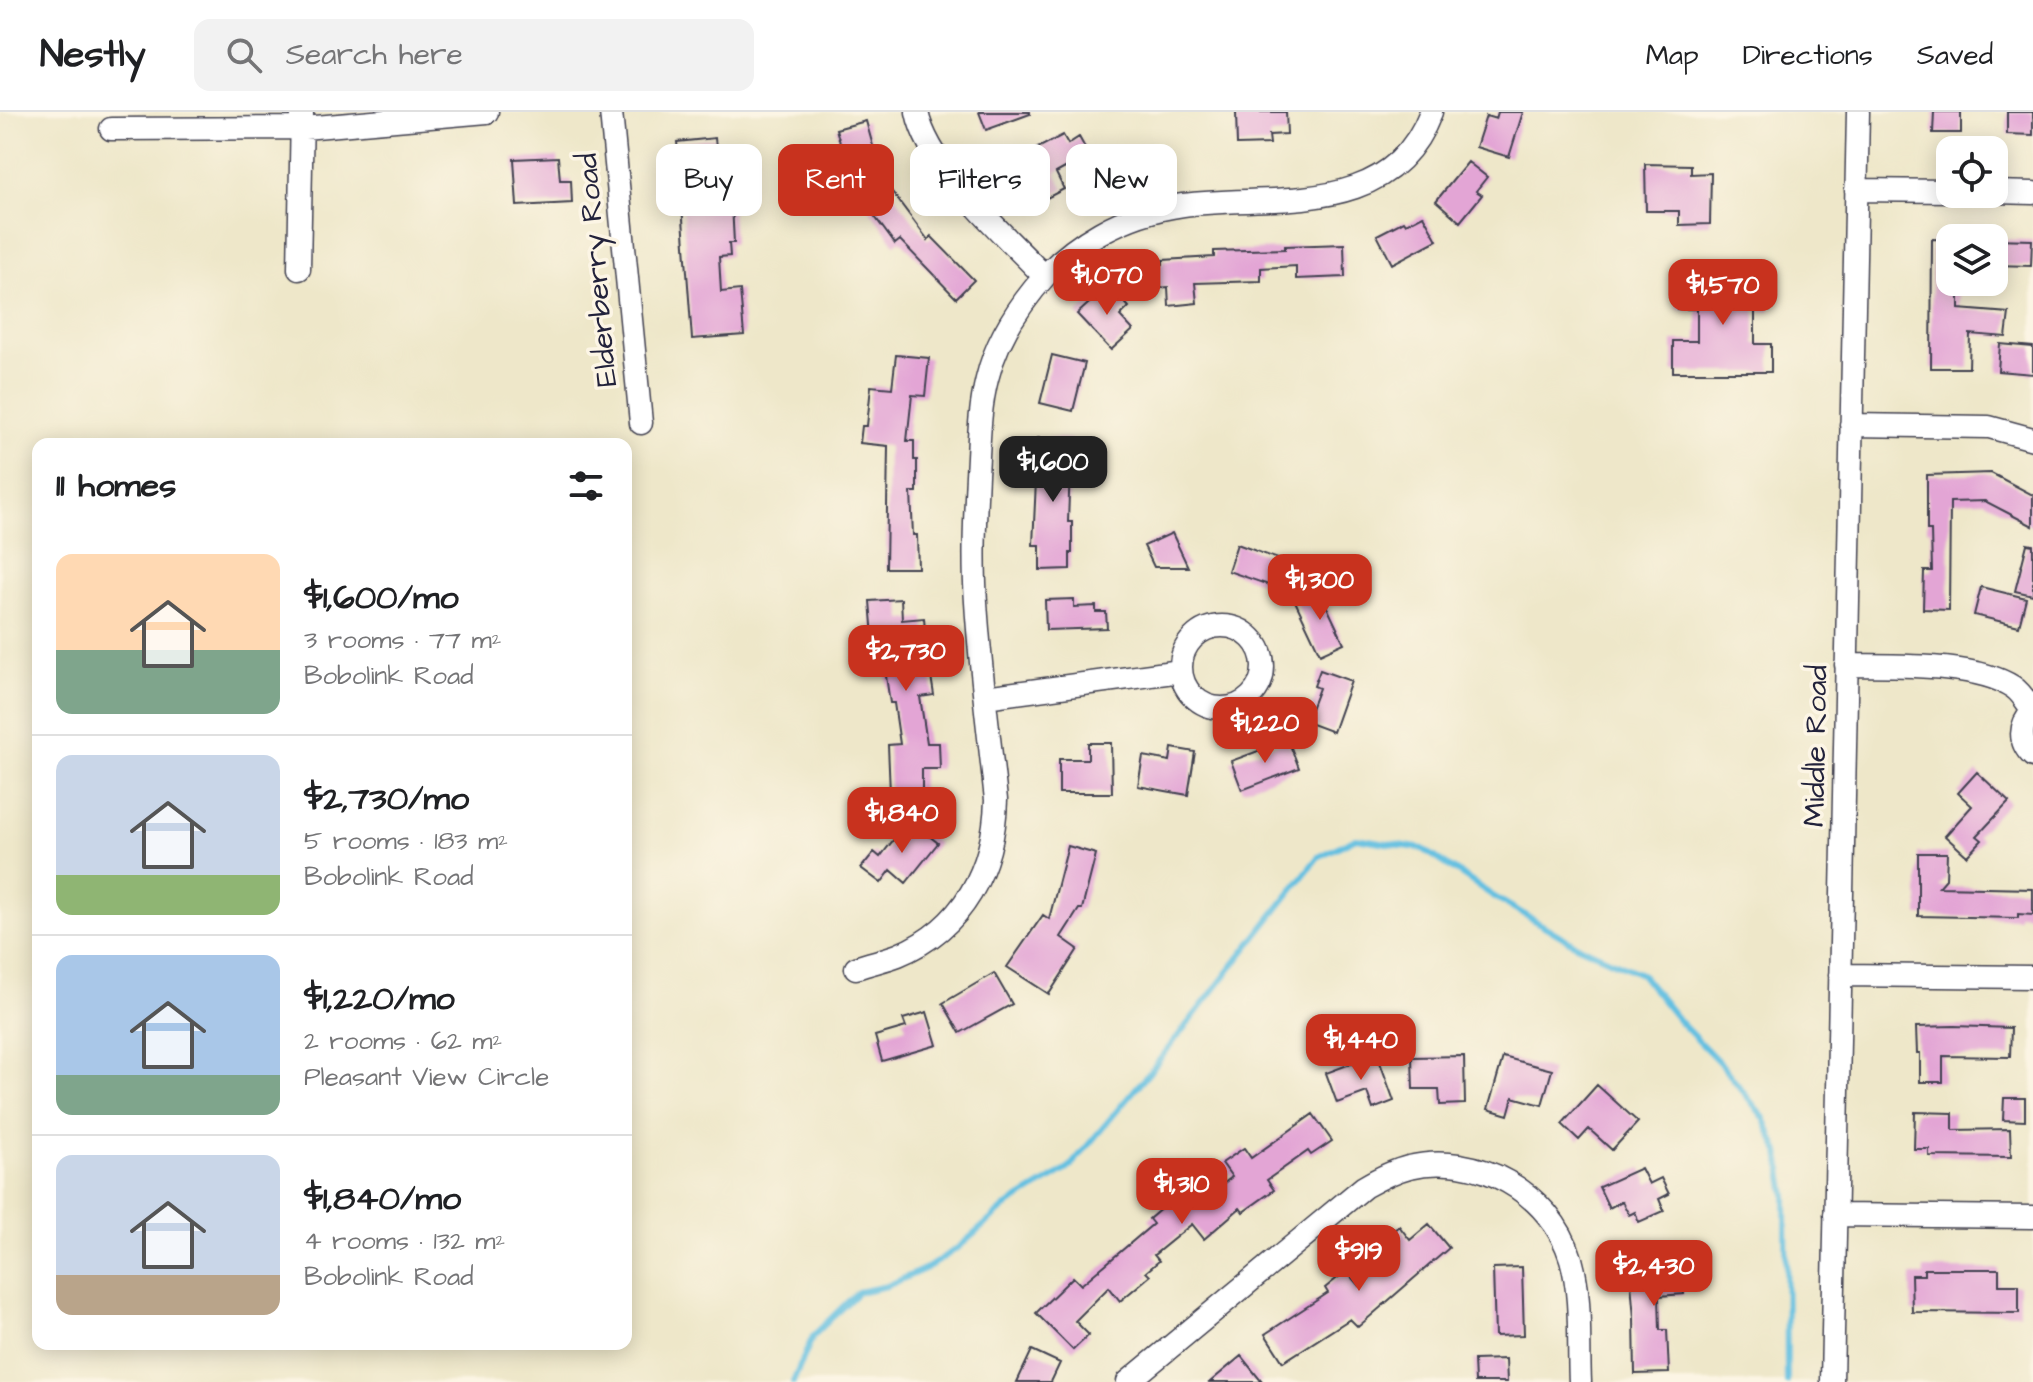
<!DOCTYPE html>
<meta charset="utf-8">
<style>
:root{--surface:#fff;--page:#f2f2f2;--text:#202124;--muted:#757577;--line:#e0e0e0;--accent:#c8321e}
body{margin:0;font-family:"Architects Daughter",sans-serif;background:var(--page);color:var(--text);height:100vh;display:flex;flex-direction:column;font-size:30px;white-space:nowrap}
*{box-sizing:border-box;margin:0}
p{font-size:26px;color:var(--muted)}
.icon{flex:none;width:44px;height:44px;fill:none;stroke:currentColor;stroke-width:2;stroke-linecap:round;stroke-linejoin:round}
.map{position:relative;flex:1;overflow:hidden}
.side{position:absolute;left:32px;top:326px;width:600px;height:912px;display:flex;flex-direction:column;background:var(--surface);border-radius:16px;box-shadow:0 4px 20px #0003}
.side>*{flex:none}
.guide{position:absolute;left:656px;top:32px;width:760px;height:72px;display:flex;gap:16px}
.fabs{position:absolute;left:1936px;top:24px;display:grid;gap:16px}
.fabs a{display:grid;place-items:center;width:72px;height:72px;border-radius:16px;background:var(--surface);box-shadow:0 4px 20px #0003;font-size:40px}
.price{position:absolute;translate:-50% -68px;padding:0 18px;border-radius:16px;background:var(--accent);color:#fff;font-size:26px;line-height:52px;filter:drop-shadow(0 2px 4px #0008)}
.price::after{content:'';position:absolute;left:50%;top:48px;width:24px;height:18px;margin-left:-12px;background:inherit;clip-path:polygon(0 0,100% 0,50% 100%)}
.price.on{background:#222;color:#fff}
ul{padding:0;list-style:none}
li{display:flex;align-items:center;gap:24px;height:200px;padding:0 24px}
li+li{border-top:2px solid var(--line)}
li span{display:grid;place-items:center;flex:none;width:224px;height:160px;border-radius:16px;color:#555}
li>.icon{margin-inline-start:auto}
span .icon{width:96px;height:96px;fill:#fffc;stroke-width:1}
li b{font-size:34px}
h2{display:flex;justify-content:space-between;align-items:center;height:96px;padding:0 24px;font-size:34px}
.tag{padding:0 28px;border-radius:16px;background:var(--surface);box-shadow:0 4px 20px #0003;font-size:28px;line-height:72px}
.tag.on{background:var(--accent);color:#fff}
header{display:flex;align-items:center;gap:48px;box-sizing:border-box;height:112px;padding:0 40px;background:var(--surface);border-bottom:2px solid var(--line)}
header strong{font-size:38px}
nav{display:flex;gap:44px;margin-inline-start:auto;font-size:28px}
.search{width:560px;height:72px;background:var(--page);display:flex;align-items:center;gap:20px;box-sizing:border-box;padding:0 28px;border-radius:16px;color:var(--muted);font-size:30px}
.map>svg:first-child{display:block}
</style>
<header>
<strong>Nestly</strong>
<div class="search"><svg class="icon" aria-label="search" viewBox="0 0 24 24"><circle cx="10" cy="10" r="6"/><path d="M15 15l6 6"/></svg>Search here</div>
<nav><a>Map</a><a>Directions</a><a>Saved</a></nav>
</header>
<div class="map">
<svg width="2033" height="1270" viewBox="0 0 2033 1270">
<rect width="100%" height="100%" fill="#fcf5e5"/>
<filter id="ink" filterUnits="userSpaceOnUse"><feTurbulence type="fractalNoise" baseFrequency=".0125" numOctaves="2"/><feDisplacementMap in="SourceGraphic" scale="16" xChannelSelector="R" yChannelSelector="G"/><feConvolveMatrix kernelMatrix="1 2 1 2 8 2 1 2 1" color-interpolation-filters="sRGB"/></filter>
<filter id="wash" filterUnits="userSpaceOnUse"><feTurbulence type="fractalNoise" baseFrequency=".006" numOctaves="4" result="noise"/><feDisplacementMap in="SourceGraphic" scale="32" xChannelSelector="R" yChannelSelector="G"/><feGaussianBlur stdDeviation="1.8" result="paint"/><feColorMatrix in="noise" values="0 0 0 0 0 0 0 0 0 0 0 0 0 0 0 0 0 1.4 0 .05"/><feComposite in="paint" operator="in"/></filter>
<g filter="url(#wash)">
<rect width="100%" height="100%" fill="#eee7c9"/>
<g fill="none" stroke-linecap="round" stroke-linejoin="round">
<path stroke="#63c0e1" stroke-width="6" d="M793 1270 813 1224 858 1180 887 1174 929 1155 959 1135 1005 1095 1068 1057 1153 956 1318 745 1356 726 1423 737 1493 784 1576 833 1641 862 1680 910 1722 953 1764 1006 1779 1040 1786 1083 1787 1270"/>
</g>
<g id="blocks">
<path fill="#e3a5d5" d="M979 0H1030V2L986 18Z
M1236 0H1286L1287 22 1269 23 1270 32 1237 33Z
M1498 0H1523L1509 45 1476 35 1486 4 1496 7Z
M1934 0H1961V21H1933Z
M2007 0H2033V23L2007 22Z
M866 9 878 52 849 61 836 17Z
M1063 23 1068 32 1079 25 1089 43 1056 61 1064 77 1047 86 1024 43Z
M715 26 722 93 732 92 734 131H729L730 144 719 145 721 180 740 178 744 223 692 227 681 80H678L675 50 679 49 677 30Z
M558 45 560 68H571L572 91 517 94 514 47Z
M1468 50 1487 65 1476 79 1482 83 1460 110 1436 89Z
M1645 52 1691 53V62L1711 61 1710 112 1679 113V99H1646Z
M887 73 928 128 931 124 974 168 956 186 900 128 895 132 864 90Z
M1423 103 1437 128 1392 152 1377 123 1404 109 1406 112Z
M1932 127 1950 128V170H1959V197L2009 201 2006 225 1970 222 1969 256H1931Z
M1994 127 2032 128 2031 154 1994 153Z
M1344 132 1345 165 1296 167V154L1261 156V169L1195 171 1197 191 1169 194 1168 175 1148 177 1146 154 1163 152V148L1214 145V139L1285 137V134Z
M1677 168 1770 169V199H1755V232H1771V260H1673V229H1697V197H1677Z
M1109 173 1129 195 1120 204 1133 218 1111 238 1077 202Z
M2000 232 2033 235V262L1998 259Z
M896 243 929 246 925 284 912 283 907 329H914V348H917V380H911L913 423H917L918 456H886L888 334 860 331 862 314H867L871 274 892 276Z
M1052 243 1085 251 1073 299 1040 291Z
M1038 326 1071 327 1068 410H1072V441H1070V457L1040 458V433H1033Z
M1991 361 2033 383V414L1985 389 1950 390 1949 498 1923 497 1924 459H1932L1931 418H1927V363Z
M1172 421 1188 455H1154L1144 434Z
M1237 432 1292 452 1283 478 1228 459Z
M2027 432 2033 433V483L2015 479Z
M1981 475 2026 486 2019 514 1974 503Z
M1319 478 1344 531 1320 542 1295 489Z
M901 487 902 508 924 506 928 558H930L934 583 920 585 927 631H939L940 657H922V680L890 681 888 633 900 632 894 591H890L882 537H874L870 489Z
M1074 487V495L1096 494V500H1106L1107 516 1046 518 1045 488Z
M1320 558 1351 569 1333 620 1306 610 1319 576 1314 574Z
M1288 628 1299 656 1242 678 1231 649Z
M1088 631H1111L1112 681H1059V647H1088Z
M1172 636 1195 640 1188 683 1138 674 1143 644 1170 649Z
M1977 660 2009 690 1977 724 1982 728 1967 744 1945 724 1972 694 1958 681Z
M909 708 938 731 906 771 891 758 881 771 861 756 874 740 880 745Z
M1068 734 1096 742 1082 797H1079L1061 825 1078 837 1049 882 1007 855 1043 803 1049 807Z
M1918 741H1947L1946 767 1939 775 2033 777V803L2018 802V806L1918 804Z
M994 861 1012 892 960 921 943 891Z
M927 900 937 933 882 949 875 924 906 915 903 907Z
M1954 914 2011 916 2010 945 1943 944V970H1920V941H1917L1916 915Z
M1377 942 1394 989 1373 997 1367 980 1337 991 1326 961Z
M1464 944 1465 992 1440 993 1439 977H1413L1412 945Z
M1503 945 1552 958 1542 993 1513 985 1508 1003 1488 997Z
M1597 973 1638 1010 1612 1038 1589 1017 1579 1028 1562 1012Z
M2004 986H2025V1009L2003 1008Z
M1915 1000 1953 1001V1018L2010 1017 2011 1045 1929 1044V1037H1914Z
M1313 1002 1332 1029 1311 1043 1308 1039 1267 1068 1274 1078 1243 1100 1240 1096 1204 1127 1192 1112 1154 1143 1159 1149 1146 1160 1150 1164 1120 1189 1109 1175 1075 1209 1089 1223 1073 1238 1036 1201 1073 1165 1081 1173 1153 1112 1149 1107 1189 1073 1202 1088 1232 1065 1222 1051 1244 1036 1251 1046Z
M1641 1056 1649 1072 1661 1066 1669 1082 1659 1087 1664 1099 1639 1110 1635 1100 1629 1103 1622 1089 1609 1096 1599 1075Z
M1429 1112 1449 1136 1358 1215 1350 1207 1283 1250 1265 1222 1328 1181 1325 1176 1346 1159 1359 1174 1395 1145 1381 1129 1399 1114 1410 1128Z
M1680 1134 1684 1182 1659 1184 1660 1218H1667L1669 1261 1635 1262 1634 1206 1630 1159 1650 1157 1648 1136Z
M1522 1155 1524 1223 1495 1224 1493 1156Z
M1924 1157H1999V1173H2019V1201L1912 1200 1911 1163H1924Z
M1032 1238 1060 1251 1051 1270H1017Z
M1241 1244 1262 1270H1210Z
M1506 1247 1507 1270H1475L1474 1248Z"/>
</g>
</g>
<g filter="url(#ink)">
<use href="#blocks" fill-opacity="0" stroke="#414050" stroke-width="2"/>
<g fill="none" stroke-linecap="round" stroke-linejoin="round">
<defs>
<path id="minor" d="M611 0 641 311
M917 0C928 56 1004 122 1044 164
M111 17 304 16 487 0
M1856 78 1950 79
M1994 80 2033 81
M299 157 302 0
M1851 313 1989 315 2033 327
M1181 555a41 41 0 1 1 82 0a41 41 0 1 1-82 0Z
M1846 553C1891 554 1975 550 2013 575 2022 581 2027 591 2033 599
M985 585 1181 559
M2033 599C2019 613 2018 630 2033 644
M856 856C870 851 885 848 898 843 964 816 994 756 996 688 989 622 980 556 976 490 973 447 975 405 977 363 979 331 979 298 987 267 995 233 1013 203 1034 177 1070 131 1125 101 1183 93 1274 81 1389 109 1431 0
M1840 863 2033 865
M1835 1103 2033 1105
M1128 1270 1364 1075C1378 1067 1393 1059 1409 1055 1476 1039 1551 1080 1571 1147 1582 1185 1578 1230 1580 1270
M1832 1270 1858 0"/>
</defs>
<use href="#minor" stroke="#414050" stroke-width="25"/>
<use href="#minor" stroke="#fff" stroke-width="22"/>
</g>
</g>
<g text-anchor="middle" stroke-width="7" stroke-linejoin="round" paint-order="stroke">
<g font-size="30" fill="#22223b" stroke="#fcf5e5">
<text transform="translate(596 158) rotate(-95)" y="10">Elderberry Road</text>
<text transform="translate(1815 634) rotate(-89)" y="10">Middle Road</text>
</g>
</g>
</svg>
<div class="fabs">
<a><svg class="icon" aria-label="locate" viewBox="0 0 24 24"><circle cx="12" cy="12" r="6"/><path d="M12 2v4M12 18v4M2 12h4M18 12h4"/></svg></a>
<a><svg class="icon" aria-label="layers" viewBox="0 0 24 24"><path d="M12 4l9 5-9 5-9-5zM3 14l9 5 9-5"/></svg></a>
</div>
<b class="price" style="left:1107px;top:205px">$1,070</b>
<b class="price" style="left:1723px;top:215px">$1,570</b>
<b class="price on" style="left:1053px;top:392px">$1,600</b>
<b class="price" style="left:1320px;top:510px">$1,300</b>
<b class="price" style="left:906px;top:581px">$2,730</b>
<b class="price" style="left:1265px;top:653px">$1,220</b>
<b class="price" style="left:902px;top:743px">$1,840</b>
<b class="price" style="left:1361px;top:970px">$1,440</b>
<b class="price" style="left:1182px;top:1114px">$1,310</b>
<b class="price" style="left:1359px;top:1181px">$919</b>
<b class="price" style="left:1654px;top:1196px">$2,430</b>
<div class="guide">
<a class="tag">Buy</a>
<a class="tag on">Rent</a>
<a class="tag">Filters</a>
<a class="tag">New</a>
</div>
<section class="side">
<h2>11 homes<svg class="icon" aria-label="filters" viewBox="0 0 24 24"><path d="M4 7h16M4 17h16"/><circle cx="9" cy="7" r="2"/><circle cx="15" cy="17" r="2"/></svg></h2>
<ul>
<li><span style="background:linear-gradient(#ffd9b3 60%,#7fa58c 0)"><svg class="icon" aria-label="home" viewBox="0 0 24 24"><path d="M3 11l9-7 9 7M6 9v11h12V9"/></svg></span><div><b>$1,600/mo</b><p>3 rooms · 77 m²</p><p>Bobolink Road</p></div></li>
<li><span style="background:linear-gradient(#c9d6e8 75%,#8fb573 0)"><svg class="icon" aria-label="home" viewBox="0 0 24 24"><path d="M3 11l9-7 9 7M6 9v11h12V9"/></svg></span><div><b>$2,730/mo</b><p>5 rooms · 183 m²</p><p>Bobolink Road</p></div></li>
<li><span style="background:linear-gradient(#a9c7e8 75%,#7fa58c 0)"><svg class="icon" aria-label="home" viewBox="0 0 24 24"><path d="M3 11l9-7 9 7M6 9v11h12V9"/></svg></span><div><b>$1,220/mo</b><p>2 rooms · 62 m²</p><p>Pleasant View Circle</p></div></li>
<li><span style="background:linear-gradient(#c9d6e8 75%,#b9a48a 0)"><svg class="icon" aria-label="home" viewBox="0 0 24 24"><path d="M3 11l9-7 9 7M6 9v11h12V9"/></svg></span><div><b>$1,840/mo</b><p>4 rooms · 132 m²</p><p>Bobolink Road</p></div></li>
</ul>
</section>
</div>
